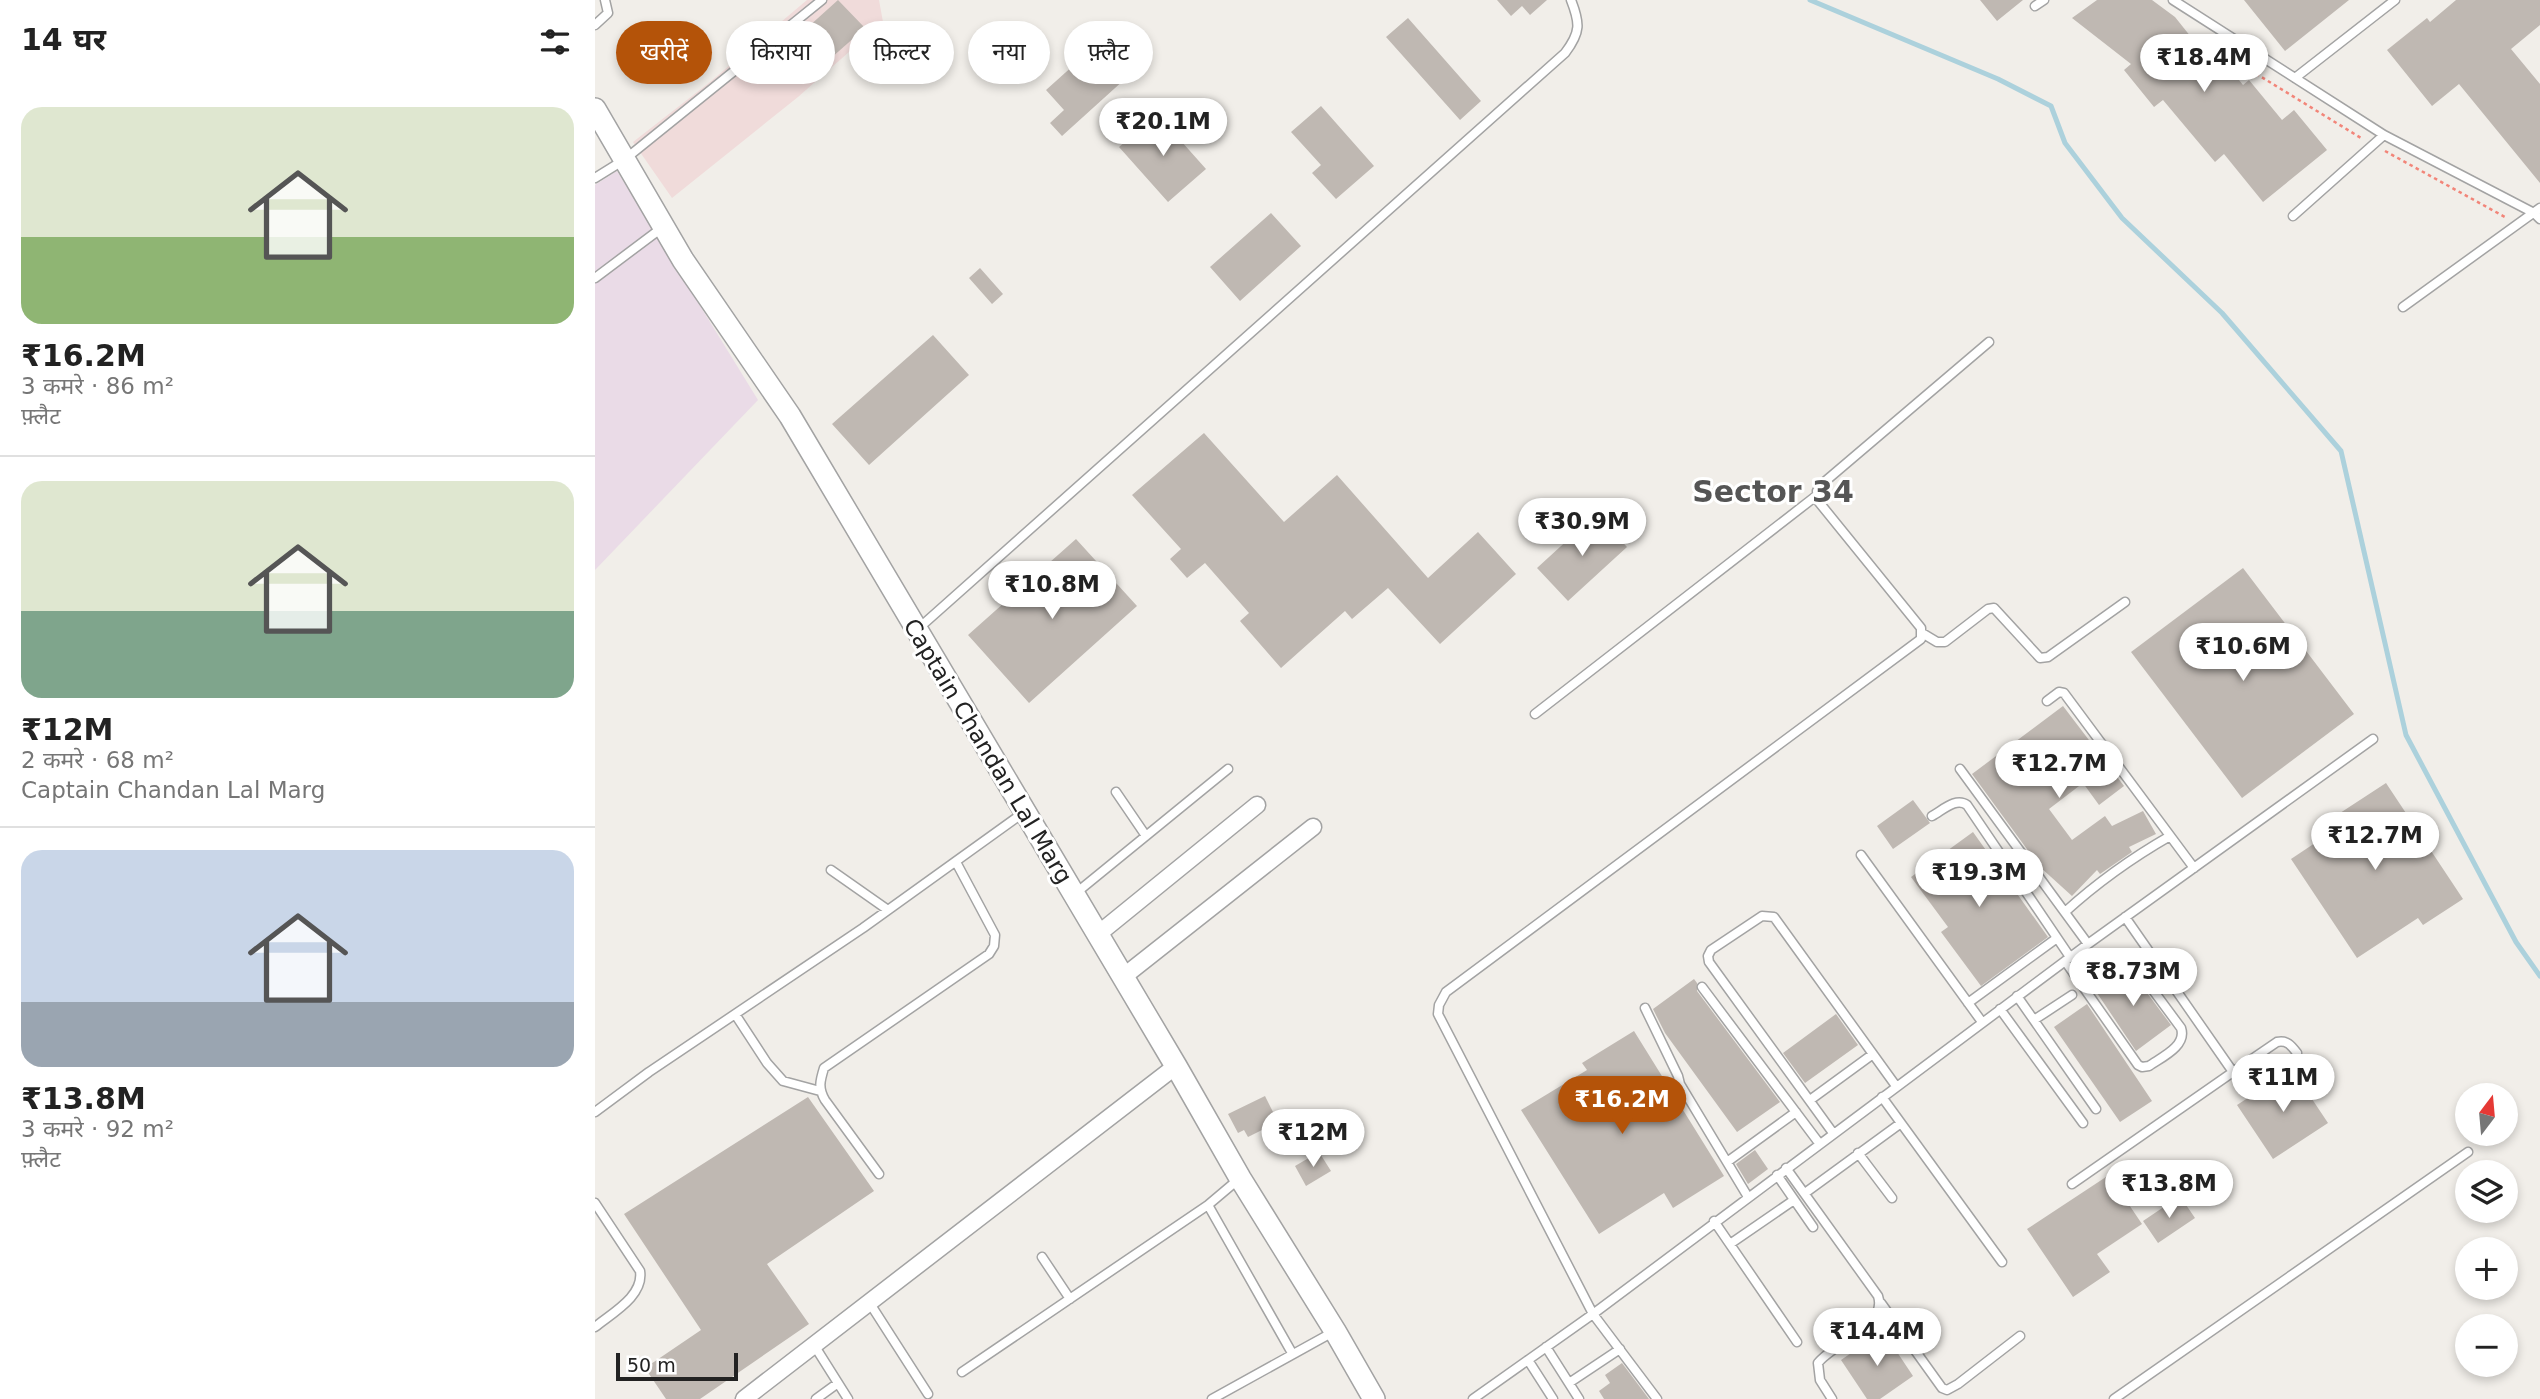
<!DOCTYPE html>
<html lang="hi">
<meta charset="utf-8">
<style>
:root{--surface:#fff;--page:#f2f2f2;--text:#222;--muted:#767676;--line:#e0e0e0;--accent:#b45309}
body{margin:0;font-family:"DejaVu Sans","Noto Sans Devanagari",sans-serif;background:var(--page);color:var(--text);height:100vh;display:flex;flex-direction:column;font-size:26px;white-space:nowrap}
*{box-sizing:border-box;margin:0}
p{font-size:23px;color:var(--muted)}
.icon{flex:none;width:38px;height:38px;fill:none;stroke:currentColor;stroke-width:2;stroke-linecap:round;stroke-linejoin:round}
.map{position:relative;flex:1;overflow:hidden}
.drawer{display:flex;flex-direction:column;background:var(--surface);width:595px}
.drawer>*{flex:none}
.guide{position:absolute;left:21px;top:21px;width:665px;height:63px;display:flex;gap:14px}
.needle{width:46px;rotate:16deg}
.fabs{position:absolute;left:1860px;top:1083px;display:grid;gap:14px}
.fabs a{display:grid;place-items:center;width:63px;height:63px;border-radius:50%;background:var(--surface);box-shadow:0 4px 10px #0003;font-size:35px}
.scale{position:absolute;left:21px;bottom:18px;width:122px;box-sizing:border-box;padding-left:7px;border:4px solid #222;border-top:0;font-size:19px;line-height:24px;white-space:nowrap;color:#222;-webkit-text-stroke:5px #fff;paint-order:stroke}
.price{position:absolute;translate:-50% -60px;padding:0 16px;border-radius:24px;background:#fff;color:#222;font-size:23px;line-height:46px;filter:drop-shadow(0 2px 4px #0008)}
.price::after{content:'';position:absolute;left:50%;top:42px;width:21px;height:16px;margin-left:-10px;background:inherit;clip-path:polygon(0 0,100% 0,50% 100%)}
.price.on{background:var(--accent);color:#fff}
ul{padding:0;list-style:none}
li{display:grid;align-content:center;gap:14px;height:371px;padding:0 21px}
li+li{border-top:2px solid var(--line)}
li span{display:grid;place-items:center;height:217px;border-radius:21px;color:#555}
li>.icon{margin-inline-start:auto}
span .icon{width:126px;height:126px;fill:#fffc;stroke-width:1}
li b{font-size:30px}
h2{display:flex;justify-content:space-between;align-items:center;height:84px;padding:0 21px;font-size:30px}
.pill{padding:0 24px;border-radius:32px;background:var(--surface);box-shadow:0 4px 10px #0003;font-size:24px;line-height:63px}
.pill.on{background:var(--accent);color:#fff}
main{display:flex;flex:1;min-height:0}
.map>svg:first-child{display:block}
</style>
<main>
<section class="drawer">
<h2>14 घर<svg class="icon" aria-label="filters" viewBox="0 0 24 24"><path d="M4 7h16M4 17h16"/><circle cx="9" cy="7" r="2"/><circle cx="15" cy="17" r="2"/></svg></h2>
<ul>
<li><span style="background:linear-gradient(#dfe7d0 60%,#8fb573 0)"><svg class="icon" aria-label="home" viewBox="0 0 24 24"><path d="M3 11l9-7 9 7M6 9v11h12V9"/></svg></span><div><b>₹16.2M</b><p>3 कमरे · 86 m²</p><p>फ़्लैट</p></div></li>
<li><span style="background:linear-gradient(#dfe7d0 60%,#7fa58c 0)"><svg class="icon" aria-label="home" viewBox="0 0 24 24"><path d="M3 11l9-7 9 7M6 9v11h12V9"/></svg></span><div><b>₹12M</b><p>2 कमरे · 68 m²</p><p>Captain Chandan Lal Marg</p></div></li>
<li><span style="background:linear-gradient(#c9d6e8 70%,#9aa5b1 0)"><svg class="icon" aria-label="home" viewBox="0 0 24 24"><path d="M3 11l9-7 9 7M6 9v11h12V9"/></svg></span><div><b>₹13.8M</b><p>3 कमरे · 92 m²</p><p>फ़्लैट</p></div></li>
</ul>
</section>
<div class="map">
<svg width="1945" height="1399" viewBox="0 0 1945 1399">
<rect width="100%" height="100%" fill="#f1eee9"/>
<path fill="#f0dbda" d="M212 0H284L288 22 203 97 77 198 38 142 115 82Z"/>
<path fill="#eadbe7" d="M22 171 163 400 0 570V185Z"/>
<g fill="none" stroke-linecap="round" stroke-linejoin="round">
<path stroke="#acd1dc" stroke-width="5" d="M1215 0 1403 79 1456 106 1470 143 1527 218 1627 313 1746 451 1811 735 1921 942 1945 976"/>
</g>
<path fill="#bfb8b2" d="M243 0 270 28 218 74 192 46Z
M902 0H952L935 15 927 6 916 16Z
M1385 0H1428L1402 21Z
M1502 0H1557L1580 17 1620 67 1628 60 1648 85 1654 80 1687 120 1699 110 1732 150 1668 202 1629 154 1620 162 1568 100 1559 107 1529 70 1536 64 1477 18Z
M1649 0H1754L1690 51Z
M1861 0H1945V25L1916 49 1945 84V183L1864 84 1837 106 1792 50 1832 18 1835 22Z
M813 18 886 101 865 120 791 37Z
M500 46 530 79 467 136 455 123 469 110 451 90Z
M726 106 779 166 741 199 717 173 726 165 696 132Z
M562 114 611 169 573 202 524 147Z
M676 213 706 246 645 301 615 267Z
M385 268 408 294 397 304 374 278Z
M338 335 374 375 274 465 237 424Z
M609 433 689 522 742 475 833 578 883 532 921 574 845 644 793 588 757 619 750 611 686 668 645 621 654 613 610 563 592 578 575 559 586 549 537 495Z
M1001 514 1032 547 973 601 942 568Z
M481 539 542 606 434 703 373 635Z
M1648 568 1759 714 1647 798 1536 652Z
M1468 706 1529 786 1504 805 1488 783 1454 809 1477 840 1510 816 1517 826 1548 811 1561 834 1534 847 1537 852 1505 874 1502 870 1477 896 1445 867 1377 774Z
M1791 783 1868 899 1828 925 1823 918 1762 958 1696 859 1726 839 1719 830Z
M1318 800 1335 823 1298 849 1282 826Z
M1378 832 1453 937 1386 986 1346 932 1353 927 1316 877Z
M1532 966 1576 1025 1541 1051 1500 990Z
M1099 979 1102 983V991L1185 1102 1142 1132 1070 1033 1058 1009Z
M1492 1004 1557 1101 1525 1122 1459 1027Z
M1241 1014 1263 1045 1210 1083 1188 1053Z
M1039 1031 1129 1176 1078 1208 1069 1193 1004 1234 926 1110 992 1070 987 1063Z
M1697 1069 1733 1123 1678 1159 1642 1105Z
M670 1096 683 1122 653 1137 649 1130 643 1133 633 1114Z
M213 1097 279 1191 172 1264 214 1324 105 1399H71L50 1368 106 1330 29 1214Z
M1160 1150 1173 1169 1153 1184 1141 1164Z
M724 1152 736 1171 711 1186 700 1166Z
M1514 1175 1547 1224 1502 1254 1515 1272 1478 1297 1432 1229Z
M1585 1196 1600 1218 1563 1243 1548 1221Z
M1288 1331 1318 1376 1285 1399H1272L1246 1360Z
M1027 1363 1054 1399H1009L1004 1391 1015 1383 1010 1375Z"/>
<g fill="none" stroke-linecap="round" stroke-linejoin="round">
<defs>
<path id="service" d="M1578 0 1789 135 1939 213 1945 219
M1440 6 1449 0
M0 25 13 13 10 0
M1700 78 1800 0
M0 178 29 160 227 0
M1698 216 1789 135
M0 278 68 227
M1808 307 1945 208
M324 628 970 53C986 32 985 23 976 0
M1327 633 1342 642H1350L1393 609 1399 608 1445 658 1453 657 1530 602
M1452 701 1464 692 1469 693 1599 868
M940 714 1221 496
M1365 769 1493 944
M521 792 551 836
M1337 816C1348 810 1361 797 1372 805L1475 957
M1266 855 1387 1022
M236 870 293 910
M481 893 633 769
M1470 912C1504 881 1535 859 1575 836
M1470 961 1543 1065 1547 1067 1554 1066C1567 1057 1592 1046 1586 1028L1532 955 1523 954 1485 983
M1107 987 1224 1143
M1422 996 1501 1109
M1373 1003 1462 938
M1050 1008 1083 1076 1085 1084 1153 1197
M1405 1009 1488 1123
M140 1014 172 1063 188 1081 225 1091
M1439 1020 1477 995
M1638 1072 1682 1042C1692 1040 1696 1045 1702 1053
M1287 1097 1407 1262
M1215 1100 1278 1054
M0 1112 54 1072 268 928 428 813
M1238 1133 1114 962 1113 956 1116 950 1167 916 1179 917 1301 1086
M1263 1153 1297 1198
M1132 1162 1201 1112
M1191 1168 1283 1296C1293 1326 1238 1343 1223 1363L1225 1380 1237 1399
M284 1174 230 1100C223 1088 225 1081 229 1068L394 954 399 946 400 935 361 862
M1182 1175 1218 1227
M1477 1184 1638 1072 1530 917
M1210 1193 1306 1123
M0 1203 45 1271C49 1296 17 1313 0 1327
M613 1205 697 1353
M1119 1221 1202 1342
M1135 1244 1199 1200
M447 1257 475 1299
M274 1302 333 1394
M1286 1303 1347 1388 1352 1390 1363 1384 1425 1336
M219 1345 253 1399
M951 1347 984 1399
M933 1360 958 1399
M367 1372 613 1205 645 1178
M974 1383 1025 1349
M221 1399 243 1383
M617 1399 740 1331
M878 1399 998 1314 1493 944 1778 739
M1062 1399 998 1314 843 1014 844 1005 851 992 1326 639V628L1223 501 1222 491 1227 484 1394 342
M1519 1399 1873 1152"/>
<path id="minor" d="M502 935 662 805
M528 977 718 827
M149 1399 581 1066"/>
<path id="tertiary" d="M0 109 88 260 195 416 581 1066 645 1178 740 1331 779 1399"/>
</defs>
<use href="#service" stroke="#a3a3a3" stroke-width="11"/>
<use href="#minor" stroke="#a3a3a3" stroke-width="19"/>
<use href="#tertiary" stroke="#a3a3a3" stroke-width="24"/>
<path stroke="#f28579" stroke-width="2.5" stroke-dasharray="3.5 3.5" stroke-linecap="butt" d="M1655 70 1766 138
M1790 151 1910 217"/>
<use href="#service" stroke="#fff" stroke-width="8"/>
<use href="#minor" stroke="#fff" stroke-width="16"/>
<use href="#tertiary" stroke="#fff" stroke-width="21"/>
</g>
<g text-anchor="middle" stroke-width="6" stroke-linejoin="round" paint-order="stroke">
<g font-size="23" fill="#222" stroke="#fff">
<text transform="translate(393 751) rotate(59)" y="8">Captain Chandan Lal Marg</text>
</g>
<g font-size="30" font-weight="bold" fill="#555" stroke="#fff">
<text x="1178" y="502">Sector 34</text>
</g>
</g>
</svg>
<div class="fabs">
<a><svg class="needle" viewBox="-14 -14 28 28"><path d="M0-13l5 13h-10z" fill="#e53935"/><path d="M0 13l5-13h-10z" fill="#767676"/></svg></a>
<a><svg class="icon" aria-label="layers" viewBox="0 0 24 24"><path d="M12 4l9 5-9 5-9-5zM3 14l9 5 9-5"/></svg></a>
<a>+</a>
<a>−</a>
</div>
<div class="scale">50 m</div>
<b class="price" style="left:1609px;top:94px">₹18.4M</b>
<b class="price" style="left:568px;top:158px">₹20.1M</b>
<b class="price" style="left:987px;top:558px">₹30.9M</b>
<b class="price" style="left:457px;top:621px">₹10.8M</b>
<b class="price" style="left:1648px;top:683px">₹10.6M</b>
<b class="price" style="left:1464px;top:800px">₹12.7M</b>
<b class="price" style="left:1780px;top:872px">₹12.7M</b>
<b class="price" style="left:1384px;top:909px">₹19.3M</b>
<b class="price" style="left:1538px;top:1008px">₹8.73M</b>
<b class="price" style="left:1688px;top:1114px">₹11M</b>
<b class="price on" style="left:1027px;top:1136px">₹16.2M</b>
<b class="price" style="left:718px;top:1169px">₹12M</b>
<b class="price" style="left:1574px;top:1220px">₹13.8M</b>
<b class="price" style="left:1282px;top:1368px">₹14.4M</b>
<div class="guide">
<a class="pill on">खरीदें</a>
<a class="pill">किराया</a>
<a class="pill">फ़िल्टर</a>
<a class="pill">नया</a>
<a class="pill">फ़्लैट</a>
</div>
</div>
</main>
